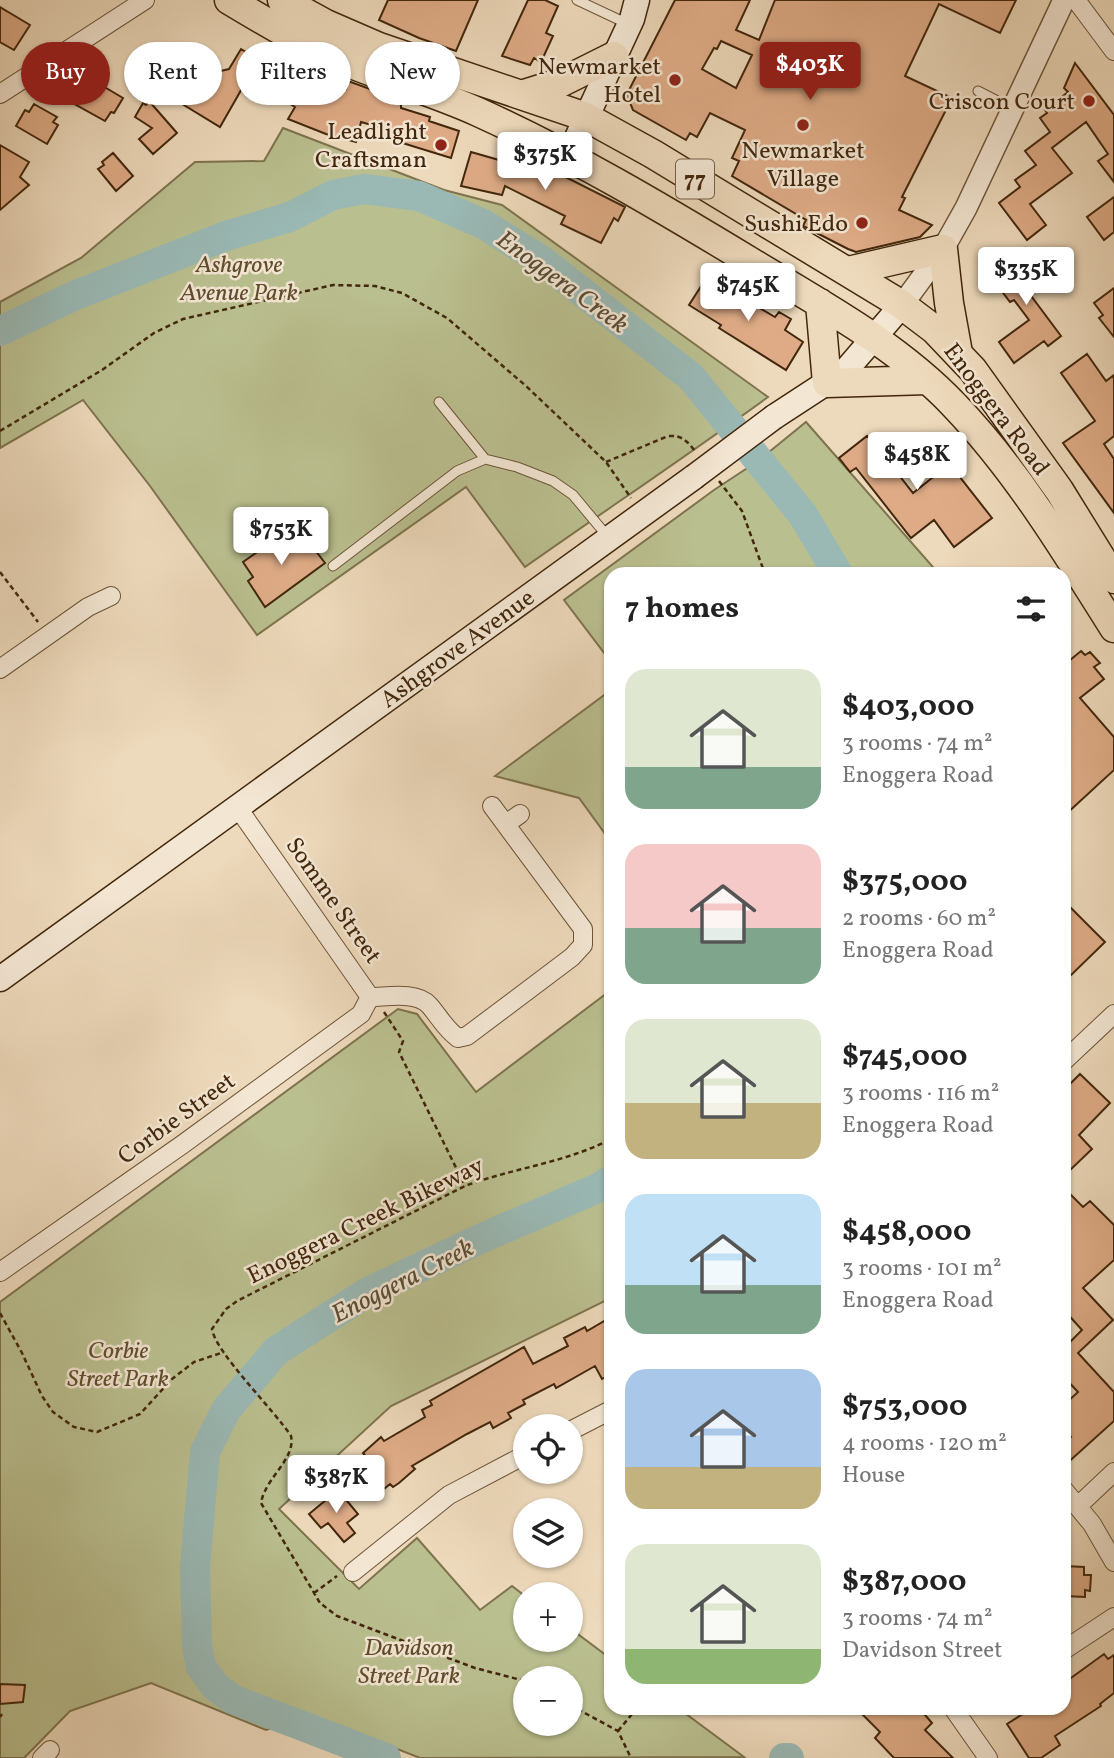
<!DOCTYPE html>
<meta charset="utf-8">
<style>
:root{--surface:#fff;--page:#f2f2f2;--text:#222;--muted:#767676;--accent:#8f2418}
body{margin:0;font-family:Vollkorn,serif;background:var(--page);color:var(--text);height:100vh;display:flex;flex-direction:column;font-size:26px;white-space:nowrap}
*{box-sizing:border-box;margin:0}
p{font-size:23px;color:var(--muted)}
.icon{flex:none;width:38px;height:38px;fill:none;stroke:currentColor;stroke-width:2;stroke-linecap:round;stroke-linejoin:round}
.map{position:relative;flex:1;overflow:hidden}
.details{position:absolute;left:604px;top:567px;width:467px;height:1148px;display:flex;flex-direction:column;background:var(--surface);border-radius:21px;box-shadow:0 2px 5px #0004}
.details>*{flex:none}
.guide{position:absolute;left:21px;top:42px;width:478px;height:63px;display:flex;gap:14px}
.tools{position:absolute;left:513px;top:1414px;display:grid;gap:14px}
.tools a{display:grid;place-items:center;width:70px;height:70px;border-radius:50%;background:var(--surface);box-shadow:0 2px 5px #0004;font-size:35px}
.price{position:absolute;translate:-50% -60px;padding:0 16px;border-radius:7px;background:#fff;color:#222;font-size:23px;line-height:46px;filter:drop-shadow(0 2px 4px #0008)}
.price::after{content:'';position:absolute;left:50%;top:42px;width:21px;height:16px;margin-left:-10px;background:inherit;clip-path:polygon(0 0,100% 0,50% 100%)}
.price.selected{background:var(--accent);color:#fff}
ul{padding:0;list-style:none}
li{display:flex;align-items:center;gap:21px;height:175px;padding:0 21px}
li span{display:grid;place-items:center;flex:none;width:196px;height:140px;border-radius:21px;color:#555}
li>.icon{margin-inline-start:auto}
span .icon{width:84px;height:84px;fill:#fffc;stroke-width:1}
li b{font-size:30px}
h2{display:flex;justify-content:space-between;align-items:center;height:84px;padding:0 21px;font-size:30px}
.pill{padding:0 24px;border-radius:32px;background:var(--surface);box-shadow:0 2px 5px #0004;font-size:24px;line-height:63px}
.pill.selected{background:var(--accent);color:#fff}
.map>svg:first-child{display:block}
</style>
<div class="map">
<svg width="1114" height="1758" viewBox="0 0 1114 1758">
<rect width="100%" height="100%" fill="#edd9bb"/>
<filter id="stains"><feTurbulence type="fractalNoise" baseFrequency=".00286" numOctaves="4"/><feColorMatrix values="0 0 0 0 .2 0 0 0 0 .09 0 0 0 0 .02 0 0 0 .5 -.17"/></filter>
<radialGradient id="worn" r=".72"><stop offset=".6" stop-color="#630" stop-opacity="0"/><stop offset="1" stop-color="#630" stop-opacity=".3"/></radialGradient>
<path fill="#babf8f" stroke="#7e734e" stroke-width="2" fill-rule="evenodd" d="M283 128 444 190 502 205 768 397C688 455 606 510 525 567L466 487 257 635 150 486 83 400 0 448V302L81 258 195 162 264 161Z
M806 422 939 574H611V662L564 600 714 490 758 461Z
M611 690V842L579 798 495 776Z
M611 990V1298L391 1406 279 1509 359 1589 417 1538 480 1610 512 1586 525 1596V1640H570L571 1629 611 1659V1708H678L744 1757 420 1758 311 1715 266 1730 151 1683 70 1711 24 1758H0V1302L398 1009 417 1014 476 1092ZM525 1678H570V1724H525Z"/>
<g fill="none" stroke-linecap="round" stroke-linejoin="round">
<path stroke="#9ab9b5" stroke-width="30" d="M0 331 76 295 226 236 290 217 333 195 364 189 419 196 483 224 541 260 691 377 803 515 838 574
M386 1758 232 1699 216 1687 201 1667 197 1645 195 1567 205 1452 226 1410 276 1351 368 1292 482 1238 598 1188 611 1180
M784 1758H789"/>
</g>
<path fill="#deab86" stroke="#42270c" stroke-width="2" fill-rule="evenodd" d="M388 0H478L456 51 419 38 379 20Z
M528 0H545L558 6 546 33 553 36 541 62 534 58 530 65 502 56Z
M675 0H750L736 30 759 40 775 0H1016L1000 33 939 4 905 76 952 98 902 197 905 198 899 210 932 225 920 237 856 252 848 249 803 226 806 220 732 176 739 161 732 158 745 130 710 113 697 137 690 133 686 140 633 110 628 98V92ZM721 41 752 55 736 88 702 69 714 48 717 49Z
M0 7 30 25 14 50 0 42Z
M241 49 261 61 269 49 302 68 301 70 346 89 348 81 395 98 401 105V108L430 117 429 121 459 131 451 158 396 141 397 132 361 122 356 142 326 134 288 119 295 107 248 78 220 127 156 88 173 58 179 61 182 56 212 73 229 69Z
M1075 63 1114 115V182L1098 161 1108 154 1086 122 1052 148 1072 173 1030 204 1046 225 1027 240 999 203 1020 187 1015 180 1036 165 1025 151 1050 132 1040 118 1047 113 1045 110 1068 92 1064 88Z
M91 79 123 98 114 113 111 112 105 121 71 102 80 86 85 89Z
M149 101 177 133 153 154 139 139 152 128 135 117 143 103 146 105Z
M34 104 57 117 53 122 58 125 47 144 16 126 25 110 29 112Z
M0 145 29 162 20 177 29 185 0 210Z
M471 152 513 164 516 152 625 207 618 221 614 218 601 243 561 224 565 216 505 186 502 195 461 186Z
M113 153 133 176 116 191 98 169 104 165 102 162Z
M1114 197V232L1104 240 1087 217Z
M1025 248 1048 280 1029 293 1061 336 1048 346 1044 341 1014 363 999 342 1029 320 1014 300 1010 302 994 281 1012 268 1007 262Z
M707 277 775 317 779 312 791 319 785 330 803 342 786 370 719 328 721 325 689 305Z
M1114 288V337L1099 318 1103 315 1094 303Z
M1087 354 1106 381 1114 375V436L1104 444 1114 459V513L1063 443 1095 421 1061 373Z
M899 434 915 454 895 470 913 493 937 474 959 476 992 518 954 547 934 520 911 538 856 468 850 472 839 458 867 436 878 450Z
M280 536 308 541 325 563 265 607 248 581 253 577 243 562Z
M1081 651 1085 655 1090 652 1100 663 1094 667 1104 679 1080 698 1114 737V770L1064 816V665Z
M1064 901 1105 942 1064 982Z
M1080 1074 1110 1103 1079 1135 1092 1149 1064 1176V1090Z
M1064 1188 1083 1207 1090 1201 1114 1225V1260L1083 1288 1113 1320 1078 1353 1114 1392V1421L1064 1466V1443L1071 1437 1064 1429V1405L1078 1392 1064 1377V1338L1069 1343 1082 1330 1064 1310Z
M611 1317V1374L602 1379 595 1366 556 1388 554 1384 523 1400 525 1404 508 1413 511 1418 493 1428 490 1422 467 1434 412 1466 415 1469 399 1483 393 1487 390 1484 379 1493 358 1469 369 1460 363 1453 381 1437 384 1441 425 1417 422 1410 432 1405 430 1401 524 1347 533 1364 568 1346 564 1338 585 1327 587 1331Z
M338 1490 358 1514 347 1523 355 1533 344 1542 328 1523 321 1528 309 1514Z
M1064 1566 1084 1567V1575H1091L1090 1591 1085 1590V1597L1064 1596Z
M1104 1654 1108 1659 1114 1655V1693L1100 1704 1101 1706 1055 1736 1060 1745 1041 1758H1029L1007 1724 1032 1708H1064V1683Z
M0 1684 25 1685 23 1702 0 1704Z
M856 1708H919L932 1723 925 1730 953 1758H894L875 1738 880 1732Z"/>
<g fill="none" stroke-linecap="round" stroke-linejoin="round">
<defs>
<path id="service" d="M577 0 628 24
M978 91 1011 108
M439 402 485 459 517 467 553 481 573 495 608 537
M333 566 457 471 485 459"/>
<path id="minor" d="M1076 0 1114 51
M0 94 145 0
M0 669 88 607 111 596
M238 808 370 997
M506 824 520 814
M370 997C387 997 416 991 429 1005 439 1016 445 1029 458 1038L467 1036 572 957 583 945V929L492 806
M1064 1061 1114 1014
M0 1272 183 1144 361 1014 370 997
M570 1431 611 1410
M1064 1490 1092 1524 1114 1562
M1079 1505 1114 1472
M353 1572 449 1495 525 1455
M1064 1650 1114 1617
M953 1708 988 1758
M42 1758 50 1750"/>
<path id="tertiary" d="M902 305 943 249 966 208 1064 0"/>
<path id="secondary" d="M569 155 632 19 637 0
M774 417 846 370 902 305
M0 979 694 477"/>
<path id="primary" d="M229 0C264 21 299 42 337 58 383 78 432 91 478 112 573 155 662 208 751 262 822 305 897 345 955 406 1018 472 1066 552 1114 628
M282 0 326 24 379 47 586 117 653 154 902 305 935 330 973 370 1059 490 1114 579
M521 95 562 82 614 56
M848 271 943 249 949 303 958 353
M820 303 827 383 928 380"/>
</defs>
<use href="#service" stroke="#6d5438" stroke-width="11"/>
<use href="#minor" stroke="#6d5438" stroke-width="20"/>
<use href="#tertiary" stroke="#6d5438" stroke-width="24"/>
<use href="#secondary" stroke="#42270c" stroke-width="27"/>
<use href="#primary" stroke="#42270c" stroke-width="31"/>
<path stroke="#42270c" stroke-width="2.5" stroke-dasharray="5 3.5" stroke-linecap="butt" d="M0 431 102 370 154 333 183 319 333 285 375 286 402 293 447 318 526 386 606 462 631 498
M606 462 668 436C682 435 687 441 695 451
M719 481 742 511 765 574
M0 572 38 622
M384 1012 403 1041 399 1052 465 1186
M0 1313 22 1353 42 1396 53 1412 74 1427 97 1432 140 1414 172 1379 194 1362 224 1352
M314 1593 337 1576
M525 1681 475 1668 337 1616 320 1603 261 1503C265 1478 296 1459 291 1436 275 1411 215 1352 212 1329L226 1309 237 1301 465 1186C513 1168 565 1163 611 1139
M570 1705 618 1731 631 1758
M0 1717 2 1714
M618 1731 637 1708"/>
<use href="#service" stroke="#f3e6d3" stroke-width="9"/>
<use href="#minor" stroke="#f3e6d3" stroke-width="18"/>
<use href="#tertiary" stroke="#f3e6d3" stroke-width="21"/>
<use href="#secondary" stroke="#f3e6d3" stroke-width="24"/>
<use href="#primary" stroke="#edd9bb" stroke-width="28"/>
<defs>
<path id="secondary-bridge" d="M694 477 774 417"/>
</defs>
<use href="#secondary-bridge" stroke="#42270c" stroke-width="27" stroke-linecap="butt"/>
<use href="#secondary-bridge" stroke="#f3e6d3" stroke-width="24"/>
</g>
<g fill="#8f2418" stroke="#f3e6d3" stroke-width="2.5">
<circle cx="675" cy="80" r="7"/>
<circle cx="1089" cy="101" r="7"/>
<circle cx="803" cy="125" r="7"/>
<circle cx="441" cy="145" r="7"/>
<circle cx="862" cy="223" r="7"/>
</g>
<g text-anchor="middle" stroke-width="5" stroke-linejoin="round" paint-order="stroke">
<rect fill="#f3e6d3" stroke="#776048" stroke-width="2" x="676" y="159.5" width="38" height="39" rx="5"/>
<g font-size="23" font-weight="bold" fill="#42270c">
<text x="695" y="187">77</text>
</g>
<g font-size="24" fill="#42270c" stroke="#f3e6d3" text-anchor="end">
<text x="661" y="74">Newmarket<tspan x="661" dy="28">Hotel</tspan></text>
<text x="1075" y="109">Criscon Court</text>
<text x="427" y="139">Leadlight<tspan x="427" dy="28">Craftsman</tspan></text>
<text x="803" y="158" text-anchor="middle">Newmarket<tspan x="803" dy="28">Village</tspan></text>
<text x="848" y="231">Sushi Edo</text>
</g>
<g font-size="24" font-style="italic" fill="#604d2d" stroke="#f3e6d3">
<text x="239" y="272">Ashgrove<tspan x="239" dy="28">Avenue Park</tspan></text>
<text x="118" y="1358">Corbie<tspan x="118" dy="28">Street Park</tspan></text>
<text x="409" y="1655">Davidson<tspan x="409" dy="28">Street Park</tspan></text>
</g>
<g font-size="24" fill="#42270c" stroke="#f3e6d3">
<text transform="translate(997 409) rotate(53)" y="8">Enoggera Road</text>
<text transform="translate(457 648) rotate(-36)" y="8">Ashgrove Avenue</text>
<text transform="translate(334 900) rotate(55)" y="8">Somme Street</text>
<text transform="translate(176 1118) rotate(-36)" y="8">Corbie Street</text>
<text transform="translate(365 1220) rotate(-26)" y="8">Enoggera Creek Bikeway</text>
</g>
<g font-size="26" font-style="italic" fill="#584c36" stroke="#f3e6d3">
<text transform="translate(563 281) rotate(36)" y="9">Enoggera Creek</text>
<text transform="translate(402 1280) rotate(-27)" y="9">Enoggera Creek</text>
</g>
</g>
<rect width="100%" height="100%" filter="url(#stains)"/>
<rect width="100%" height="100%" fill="url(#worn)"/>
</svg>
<div class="tools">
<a><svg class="icon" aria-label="locate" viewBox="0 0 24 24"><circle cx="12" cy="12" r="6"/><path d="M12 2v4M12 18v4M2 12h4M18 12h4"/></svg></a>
<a><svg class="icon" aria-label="layers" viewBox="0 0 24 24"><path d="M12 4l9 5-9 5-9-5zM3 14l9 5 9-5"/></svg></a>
<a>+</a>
<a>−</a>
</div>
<b class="price selected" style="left:810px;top:102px">$403K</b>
<b class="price" style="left:545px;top:192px">$375K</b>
<b class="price" style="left:1026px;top:307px">$335K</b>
<b class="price" style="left:748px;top:323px">$745K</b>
<b class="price" style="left:917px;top:492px">$458K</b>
<b class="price" style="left:281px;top:567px">$753K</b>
<b class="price" style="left:336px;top:1515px">$387K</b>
<div class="guide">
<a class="pill selected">Buy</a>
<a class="pill">Rent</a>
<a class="pill">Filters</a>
<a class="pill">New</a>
</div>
<section class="details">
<h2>7 homes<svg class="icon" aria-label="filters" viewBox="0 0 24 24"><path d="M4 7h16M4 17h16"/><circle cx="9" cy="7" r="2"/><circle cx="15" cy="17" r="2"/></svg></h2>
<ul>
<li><span style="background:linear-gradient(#dfe7d0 70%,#7fa58c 0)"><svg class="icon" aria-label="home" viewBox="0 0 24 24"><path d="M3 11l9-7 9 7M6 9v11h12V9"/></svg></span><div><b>$403,000</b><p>3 rooms · 74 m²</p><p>Enoggera Road</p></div></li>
<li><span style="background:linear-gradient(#f6c9c9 60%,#7fa58c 0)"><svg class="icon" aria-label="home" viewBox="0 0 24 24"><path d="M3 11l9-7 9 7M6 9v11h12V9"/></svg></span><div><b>$375,000</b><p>2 rooms · 60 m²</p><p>Enoggera Road</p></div></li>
<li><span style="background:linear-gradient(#dfe7d0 60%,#c2b280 0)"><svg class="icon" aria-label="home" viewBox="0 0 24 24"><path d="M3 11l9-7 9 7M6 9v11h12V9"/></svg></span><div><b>$745,000</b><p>3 rooms · 116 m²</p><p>Enoggera Road</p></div></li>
<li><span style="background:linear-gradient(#bfe0f5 65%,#7fa58c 0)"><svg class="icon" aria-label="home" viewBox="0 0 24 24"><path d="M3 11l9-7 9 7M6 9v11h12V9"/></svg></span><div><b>$458,000</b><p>3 rooms · 101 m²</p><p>Enoggera Road</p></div></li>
<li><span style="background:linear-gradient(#a9c7e8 70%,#c2b280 0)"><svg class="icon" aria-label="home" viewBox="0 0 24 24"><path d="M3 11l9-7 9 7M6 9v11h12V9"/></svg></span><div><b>$753,000</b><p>4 rooms · 120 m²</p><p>House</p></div></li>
<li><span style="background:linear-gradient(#dfe7d0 75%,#8fb573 0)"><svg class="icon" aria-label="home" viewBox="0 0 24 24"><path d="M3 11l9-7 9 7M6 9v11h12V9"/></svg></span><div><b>$387,000</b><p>3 rooms · 74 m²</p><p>Davidson Street</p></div></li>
</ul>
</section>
</div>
